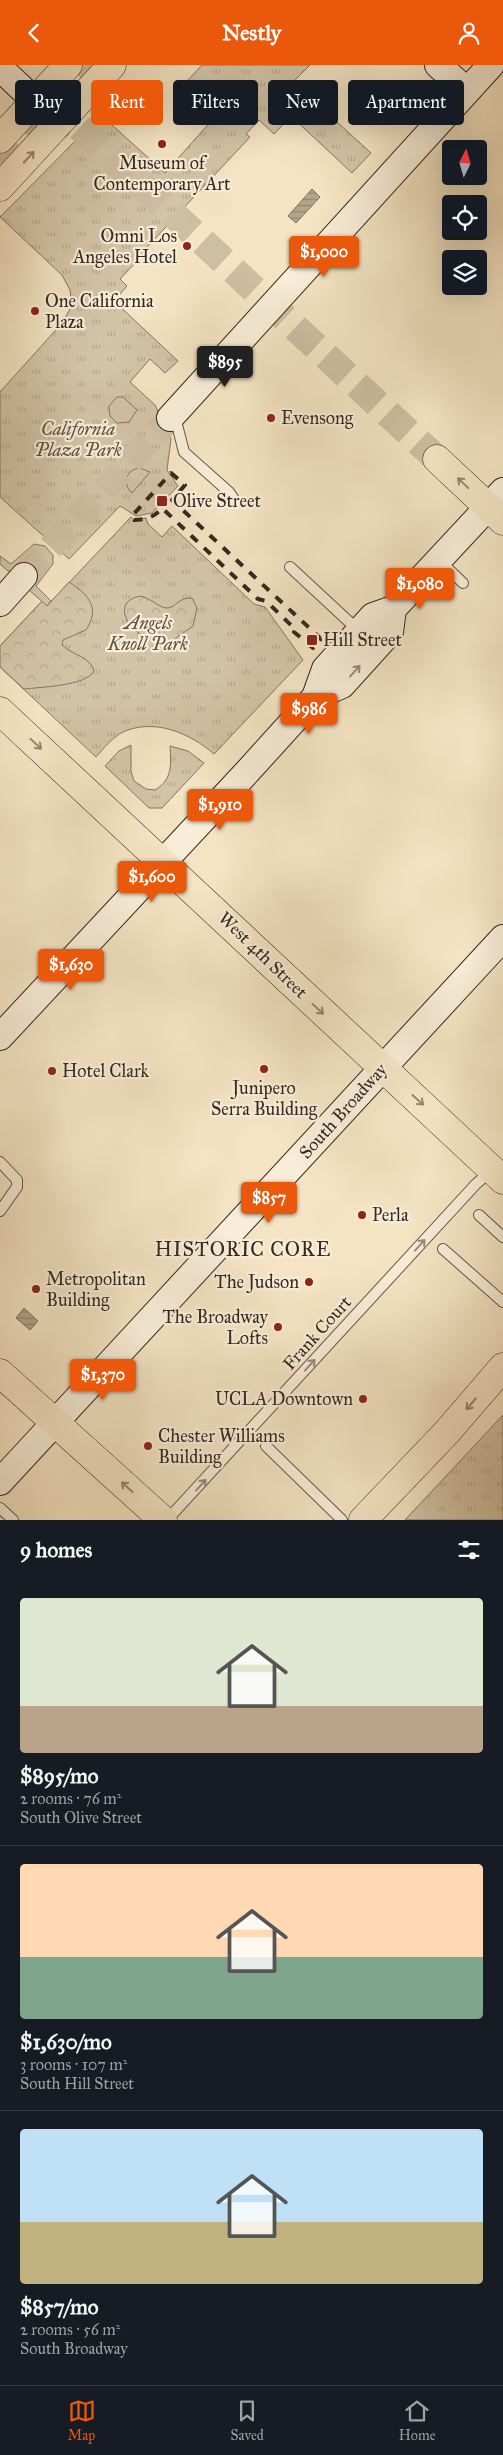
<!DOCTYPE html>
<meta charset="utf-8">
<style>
:root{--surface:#171b24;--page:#242831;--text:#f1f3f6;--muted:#9ea1a6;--line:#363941;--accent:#ea580c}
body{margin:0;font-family:"IM FELL Great Primer",serif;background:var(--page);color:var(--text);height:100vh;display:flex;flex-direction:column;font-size:19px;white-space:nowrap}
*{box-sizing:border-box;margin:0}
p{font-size:16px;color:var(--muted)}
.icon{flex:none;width:28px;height:28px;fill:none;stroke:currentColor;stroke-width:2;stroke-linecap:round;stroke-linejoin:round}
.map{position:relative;height:1455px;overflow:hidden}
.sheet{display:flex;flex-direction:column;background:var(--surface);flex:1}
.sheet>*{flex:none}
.guide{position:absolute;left:15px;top:15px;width:474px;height:45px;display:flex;gap:10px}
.needle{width:32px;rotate:5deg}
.tools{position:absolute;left:442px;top:75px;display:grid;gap:10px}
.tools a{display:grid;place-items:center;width:45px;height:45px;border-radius:5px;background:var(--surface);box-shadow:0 5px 20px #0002;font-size:25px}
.price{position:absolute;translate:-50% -42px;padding:0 11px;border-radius:5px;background:var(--accent);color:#fff;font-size:16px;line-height:32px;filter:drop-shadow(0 1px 2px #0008)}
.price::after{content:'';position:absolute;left:50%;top:30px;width:15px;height:11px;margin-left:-8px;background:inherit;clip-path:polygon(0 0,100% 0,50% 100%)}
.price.on{background:#222;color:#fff}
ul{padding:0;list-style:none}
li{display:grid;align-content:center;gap:10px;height:265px;padding:0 20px}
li+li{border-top:1px solid var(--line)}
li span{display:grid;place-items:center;height:155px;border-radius:5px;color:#555}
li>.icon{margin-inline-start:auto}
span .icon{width:90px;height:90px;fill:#fffc;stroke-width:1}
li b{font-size:21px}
h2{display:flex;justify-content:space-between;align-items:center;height:60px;padding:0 20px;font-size:21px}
.pill{padding:0 18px;border-radius:5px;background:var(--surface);box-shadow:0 5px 20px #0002;font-size:18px;line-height:45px}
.pill.on{background:var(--accent);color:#fff}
header{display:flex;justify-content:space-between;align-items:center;height:65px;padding:0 20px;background:var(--accent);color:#fff;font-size:22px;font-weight:700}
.menu{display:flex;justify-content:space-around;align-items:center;height:70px;border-top:1px solid var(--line);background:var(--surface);font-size:14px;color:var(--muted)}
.menu a{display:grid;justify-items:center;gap:2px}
.menu .on{color:var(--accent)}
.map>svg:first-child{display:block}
</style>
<header><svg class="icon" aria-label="back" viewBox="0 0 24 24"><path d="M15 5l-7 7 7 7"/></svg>Nestly<svg class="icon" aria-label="person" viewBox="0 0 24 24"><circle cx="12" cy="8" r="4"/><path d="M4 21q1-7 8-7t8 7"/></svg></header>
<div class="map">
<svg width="503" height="1455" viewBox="0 0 503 1455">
<defs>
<pattern id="grass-tufts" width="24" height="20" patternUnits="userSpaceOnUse" patternTransform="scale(1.25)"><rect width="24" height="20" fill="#d3c4a7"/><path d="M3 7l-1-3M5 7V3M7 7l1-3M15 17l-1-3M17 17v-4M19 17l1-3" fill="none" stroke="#b6a88f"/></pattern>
<pattern id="forest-crowns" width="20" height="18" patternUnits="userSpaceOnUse" patternTransform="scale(1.25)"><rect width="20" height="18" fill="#d3c4a7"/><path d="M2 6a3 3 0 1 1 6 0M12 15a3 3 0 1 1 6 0" fill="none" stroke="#b6a88f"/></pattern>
<pattern id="water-rules" width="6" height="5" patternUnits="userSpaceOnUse" patternTransform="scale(1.25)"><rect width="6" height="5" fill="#b3a48c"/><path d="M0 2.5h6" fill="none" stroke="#928672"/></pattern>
</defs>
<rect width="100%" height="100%" fill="#f4e4c3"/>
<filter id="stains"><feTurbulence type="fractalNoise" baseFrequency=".004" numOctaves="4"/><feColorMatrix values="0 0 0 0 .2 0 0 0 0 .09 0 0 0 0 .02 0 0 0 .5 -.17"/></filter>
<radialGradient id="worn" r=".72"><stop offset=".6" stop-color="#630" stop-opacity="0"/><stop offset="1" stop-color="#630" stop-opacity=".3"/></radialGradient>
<path fill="url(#grass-tufts)" stroke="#847664" d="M202 0H310L293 17 371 88 352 108 291 51 274 69 259 55 246 69 250 72 136 194 138 195 120 214 127 221 114 236 178 296 165 308 150 294 130 317 155 340 171 374 167 405 178 421 152 448 136 451 120 441 69 494 0 432V327L63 257 71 242V233L70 225 62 210 0 152 101 50 165 108 221 45 188 15Z
M131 452 134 455 146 453 148 459 162 472 172 461 254 539 265 542 303 595 214 689C190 668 153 652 121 668 111 674 103 684 96 692L0 602V581L42 536 47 541Z
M131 680V706L134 716 146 724 155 725C173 714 171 699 170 681L188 686 204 698 162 743H149L105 701 119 686Z
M503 1350V1455H405Z"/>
<path fill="url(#forest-crowns)" stroke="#847664" d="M69 517C88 529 101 543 86 565L63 575 62 580C72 590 91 592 94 606 86 621 41 622 24 624L0 602V581L42 536 47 541Z
M140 531C151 533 158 542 166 543 175 544 178 532 192 533L197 543 193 561 169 578C161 576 153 575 146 572 128 565 111 537 140 531Z"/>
<path fill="#d3c4a7" stroke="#847664" d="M117 332H123L137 345 129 357 117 358 110 351 109 341Z
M140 403 150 407 132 428C121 418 127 404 140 403Z
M34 479 45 481 53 490V499L36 521 51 536 47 541 29 525 15 506H8L0 499V491L11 499Z"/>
<path fill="url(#water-rules)" stroke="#807261" d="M312 124 320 132 296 158 288 151Z
M24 1243 38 1256 30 1265 16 1253Z"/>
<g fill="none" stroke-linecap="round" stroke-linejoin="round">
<path stroke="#cebea2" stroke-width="26" stroke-dasharray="26 13" stroke-linecap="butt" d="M0 98 91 0
M24 511 170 353"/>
<path stroke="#cebea2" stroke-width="28" stroke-dasharray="28 14" stroke-linecap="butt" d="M49 34 437 394"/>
<defs>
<path id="lane" d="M175 352 184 387 229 427 236 437
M439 495 463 518
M290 502 359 566
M0 1097 17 1115V1122L0 1146
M479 1150 503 1172
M443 1184 503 1237
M266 1381 342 1455
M0 1443 13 1455
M167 1455 476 1119 491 1106"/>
<path id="secondary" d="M438 0 466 25
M0 3 35 36 57 61
M170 353 491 0
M0 538 24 511
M315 632 342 620 390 567 393 544
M0 972 248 706 315 632 325 604 373 551 393 544 503 426
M0 1417 503 873"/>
<path id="primary" d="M0 74 68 0
M0 122 112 0
M437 394 503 456
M0 646 503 1115
M0 1308 163 1455
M363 1455 447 1367 503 1302"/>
</defs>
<use href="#lane" stroke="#645749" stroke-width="12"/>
<use href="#secondary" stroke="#342820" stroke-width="28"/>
<use href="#primary" stroke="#342820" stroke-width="29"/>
<use href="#lane" stroke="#f8edd8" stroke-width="10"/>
<use href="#secondary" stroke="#f8edd8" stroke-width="26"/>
<use href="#primary" stroke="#f4e4c3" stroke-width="28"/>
<path stroke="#342820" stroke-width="4" stroke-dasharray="9 9" stroke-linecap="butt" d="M171 408 185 420 172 435 319 572 320 575 313 583 294 567 296 565 266 536 258 534 162 443C155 452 145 455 134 455L131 452Z"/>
</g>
<defs><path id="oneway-shaft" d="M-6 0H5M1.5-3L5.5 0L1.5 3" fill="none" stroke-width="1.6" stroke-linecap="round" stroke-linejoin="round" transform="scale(1.25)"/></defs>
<g stroke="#948672">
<use href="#oneway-shaft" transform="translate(29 92) rotate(-47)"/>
<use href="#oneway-shaft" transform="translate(463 418) rotate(-137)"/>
<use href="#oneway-shaft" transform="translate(36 679) rotate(43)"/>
<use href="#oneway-shaft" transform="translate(318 944) rotate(43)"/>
<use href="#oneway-shaft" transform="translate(418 1035) rotate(42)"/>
<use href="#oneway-shaft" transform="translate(471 1339) rotate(130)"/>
<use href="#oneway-shaft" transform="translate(127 1422) rotate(-138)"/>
</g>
<g stroke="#968a7c">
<use href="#oneway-shaft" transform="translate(355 606) rotate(-48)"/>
<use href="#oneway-shaft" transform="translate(420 1180) rotate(-48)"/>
<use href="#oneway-shaft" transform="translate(310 1300) rotate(-48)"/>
<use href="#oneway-shaft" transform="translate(201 1420) rotate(-48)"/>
</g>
<g fill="#8f2418" stroke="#f8edd8" stroke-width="2">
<circle cx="162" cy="79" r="5"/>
<circle cx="187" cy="181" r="5"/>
<circle cx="35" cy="246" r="5"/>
<circle cx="271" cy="353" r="5"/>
<rect x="156" y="430" width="12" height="12" rx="2.5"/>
<rect x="306" y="569" width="12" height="12" rx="2.5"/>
<circle cx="264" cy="1004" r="5"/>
<circle cx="52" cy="1006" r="5"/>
<circle cx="362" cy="1150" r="5"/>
<circle cx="309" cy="1217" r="5"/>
<circle cx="36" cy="1224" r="5"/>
<circle cx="278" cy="1262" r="5"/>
<circle cx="363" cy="1334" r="5"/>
<circle cx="148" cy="1381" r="5"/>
</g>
<g text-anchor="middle" stroke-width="4.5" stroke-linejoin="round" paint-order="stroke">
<g font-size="18" fill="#342820" stroke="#f8edd8" text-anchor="start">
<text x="162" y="104" text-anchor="middle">Museum of<tspan x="162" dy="21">Contemporary Art</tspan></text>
<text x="177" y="177" text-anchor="end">Omni Los<tspan x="177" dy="21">Angeles Hotel</tspan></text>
<text x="45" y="242">One California<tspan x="45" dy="21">Plaza</tspan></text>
<text x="281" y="359">Evensong</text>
<text x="173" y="442">Olive Street</text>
<text x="323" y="581">Hill Street</text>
<text x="62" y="1012">Hotel Clark</text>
<text x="264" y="1029" text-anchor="middle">Junipero<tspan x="264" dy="21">Serra Building</tspan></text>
<text x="372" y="1156">Perla</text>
<text x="46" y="1220">Metropolitan<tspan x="46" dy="21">Building</tspan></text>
<text x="299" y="1223" text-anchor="end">The Judson</text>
<text x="268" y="1258" text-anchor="end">The Broadway<tspan x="268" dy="21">Lofts</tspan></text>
<text x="353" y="1340" text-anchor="end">UCLA Downtown</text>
<text x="158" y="1377">Chester Williams<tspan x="158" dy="21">Building</tspan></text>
</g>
<g font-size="18" font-style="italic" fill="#5c4f42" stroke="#f8edd8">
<text x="78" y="370">California<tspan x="78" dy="21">Plaza Park</tspan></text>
<text x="148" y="564">Angels<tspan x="148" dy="21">Knoll Park</tspan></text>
</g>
<g font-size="18" fill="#342820" stroke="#f8edd8">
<text transform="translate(263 890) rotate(44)" y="6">West 4th Street</text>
<text transform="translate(343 1046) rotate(-48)" y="6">South Broadway</text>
<text transform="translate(317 1268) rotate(-48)" y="6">Frank Court</text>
</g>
<g font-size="20" letter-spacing="1" fill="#342820" stroke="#f8edd8">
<text x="243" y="1191">HISTORIC CORE</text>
</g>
</g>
<rect width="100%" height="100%" filter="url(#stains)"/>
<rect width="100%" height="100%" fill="url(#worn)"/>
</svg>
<div class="tools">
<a><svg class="needle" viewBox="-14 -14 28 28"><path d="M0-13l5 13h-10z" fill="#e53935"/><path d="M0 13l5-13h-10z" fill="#9ea1a6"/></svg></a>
<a><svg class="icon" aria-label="locate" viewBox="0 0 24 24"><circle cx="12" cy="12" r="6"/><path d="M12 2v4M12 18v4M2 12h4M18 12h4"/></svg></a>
<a><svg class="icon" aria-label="layers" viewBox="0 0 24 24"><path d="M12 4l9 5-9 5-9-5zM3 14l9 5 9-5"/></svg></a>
</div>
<b class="price" style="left:324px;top:213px">$1,000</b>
<b class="price on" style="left:225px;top:323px">$895</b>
<b class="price" style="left:420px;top:545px">$1,080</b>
<b class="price" style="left:309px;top:670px">$986</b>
<b class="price" style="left:220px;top:766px">$1,910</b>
<b class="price" style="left:152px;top:838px">$1,600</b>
<b class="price" style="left:71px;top:926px">$1,630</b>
<b class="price" style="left:269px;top:1159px">$857</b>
<b class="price" style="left:103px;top:1336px">$1,370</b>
<div class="guide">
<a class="pill">Buy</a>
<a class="pill on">Rent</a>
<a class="pill">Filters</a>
<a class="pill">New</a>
<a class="pill">Apartment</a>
</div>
</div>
<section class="sheet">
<h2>9 homes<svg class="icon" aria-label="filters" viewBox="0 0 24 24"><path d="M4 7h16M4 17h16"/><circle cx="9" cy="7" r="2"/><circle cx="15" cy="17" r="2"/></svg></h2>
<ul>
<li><span style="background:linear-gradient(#dfe7d0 70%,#b9a48a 0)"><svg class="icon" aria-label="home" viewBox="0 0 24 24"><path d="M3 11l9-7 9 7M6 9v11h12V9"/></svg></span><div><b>$895/mo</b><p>2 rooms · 76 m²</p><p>South Olive Street</p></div></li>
<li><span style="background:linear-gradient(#ffd9b3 60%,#7fa58c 0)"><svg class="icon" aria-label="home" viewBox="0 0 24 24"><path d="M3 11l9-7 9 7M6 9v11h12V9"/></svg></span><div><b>$1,630/mo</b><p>3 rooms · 107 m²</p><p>South Hill Street</p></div></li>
<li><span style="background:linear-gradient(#bfe0f5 60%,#c2b280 0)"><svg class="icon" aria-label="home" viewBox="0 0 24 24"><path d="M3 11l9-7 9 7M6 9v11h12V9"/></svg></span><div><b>$857/mo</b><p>2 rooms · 56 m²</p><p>South Broadway</p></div></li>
</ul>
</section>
<nav class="menu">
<a class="on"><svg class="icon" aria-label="map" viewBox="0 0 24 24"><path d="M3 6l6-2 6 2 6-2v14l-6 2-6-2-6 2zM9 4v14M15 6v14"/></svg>Map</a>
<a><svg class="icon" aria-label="saved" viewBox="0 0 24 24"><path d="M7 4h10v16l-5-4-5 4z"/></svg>Saved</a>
<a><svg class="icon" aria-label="home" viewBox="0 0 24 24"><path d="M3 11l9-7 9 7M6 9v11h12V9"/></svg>Home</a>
</nav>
